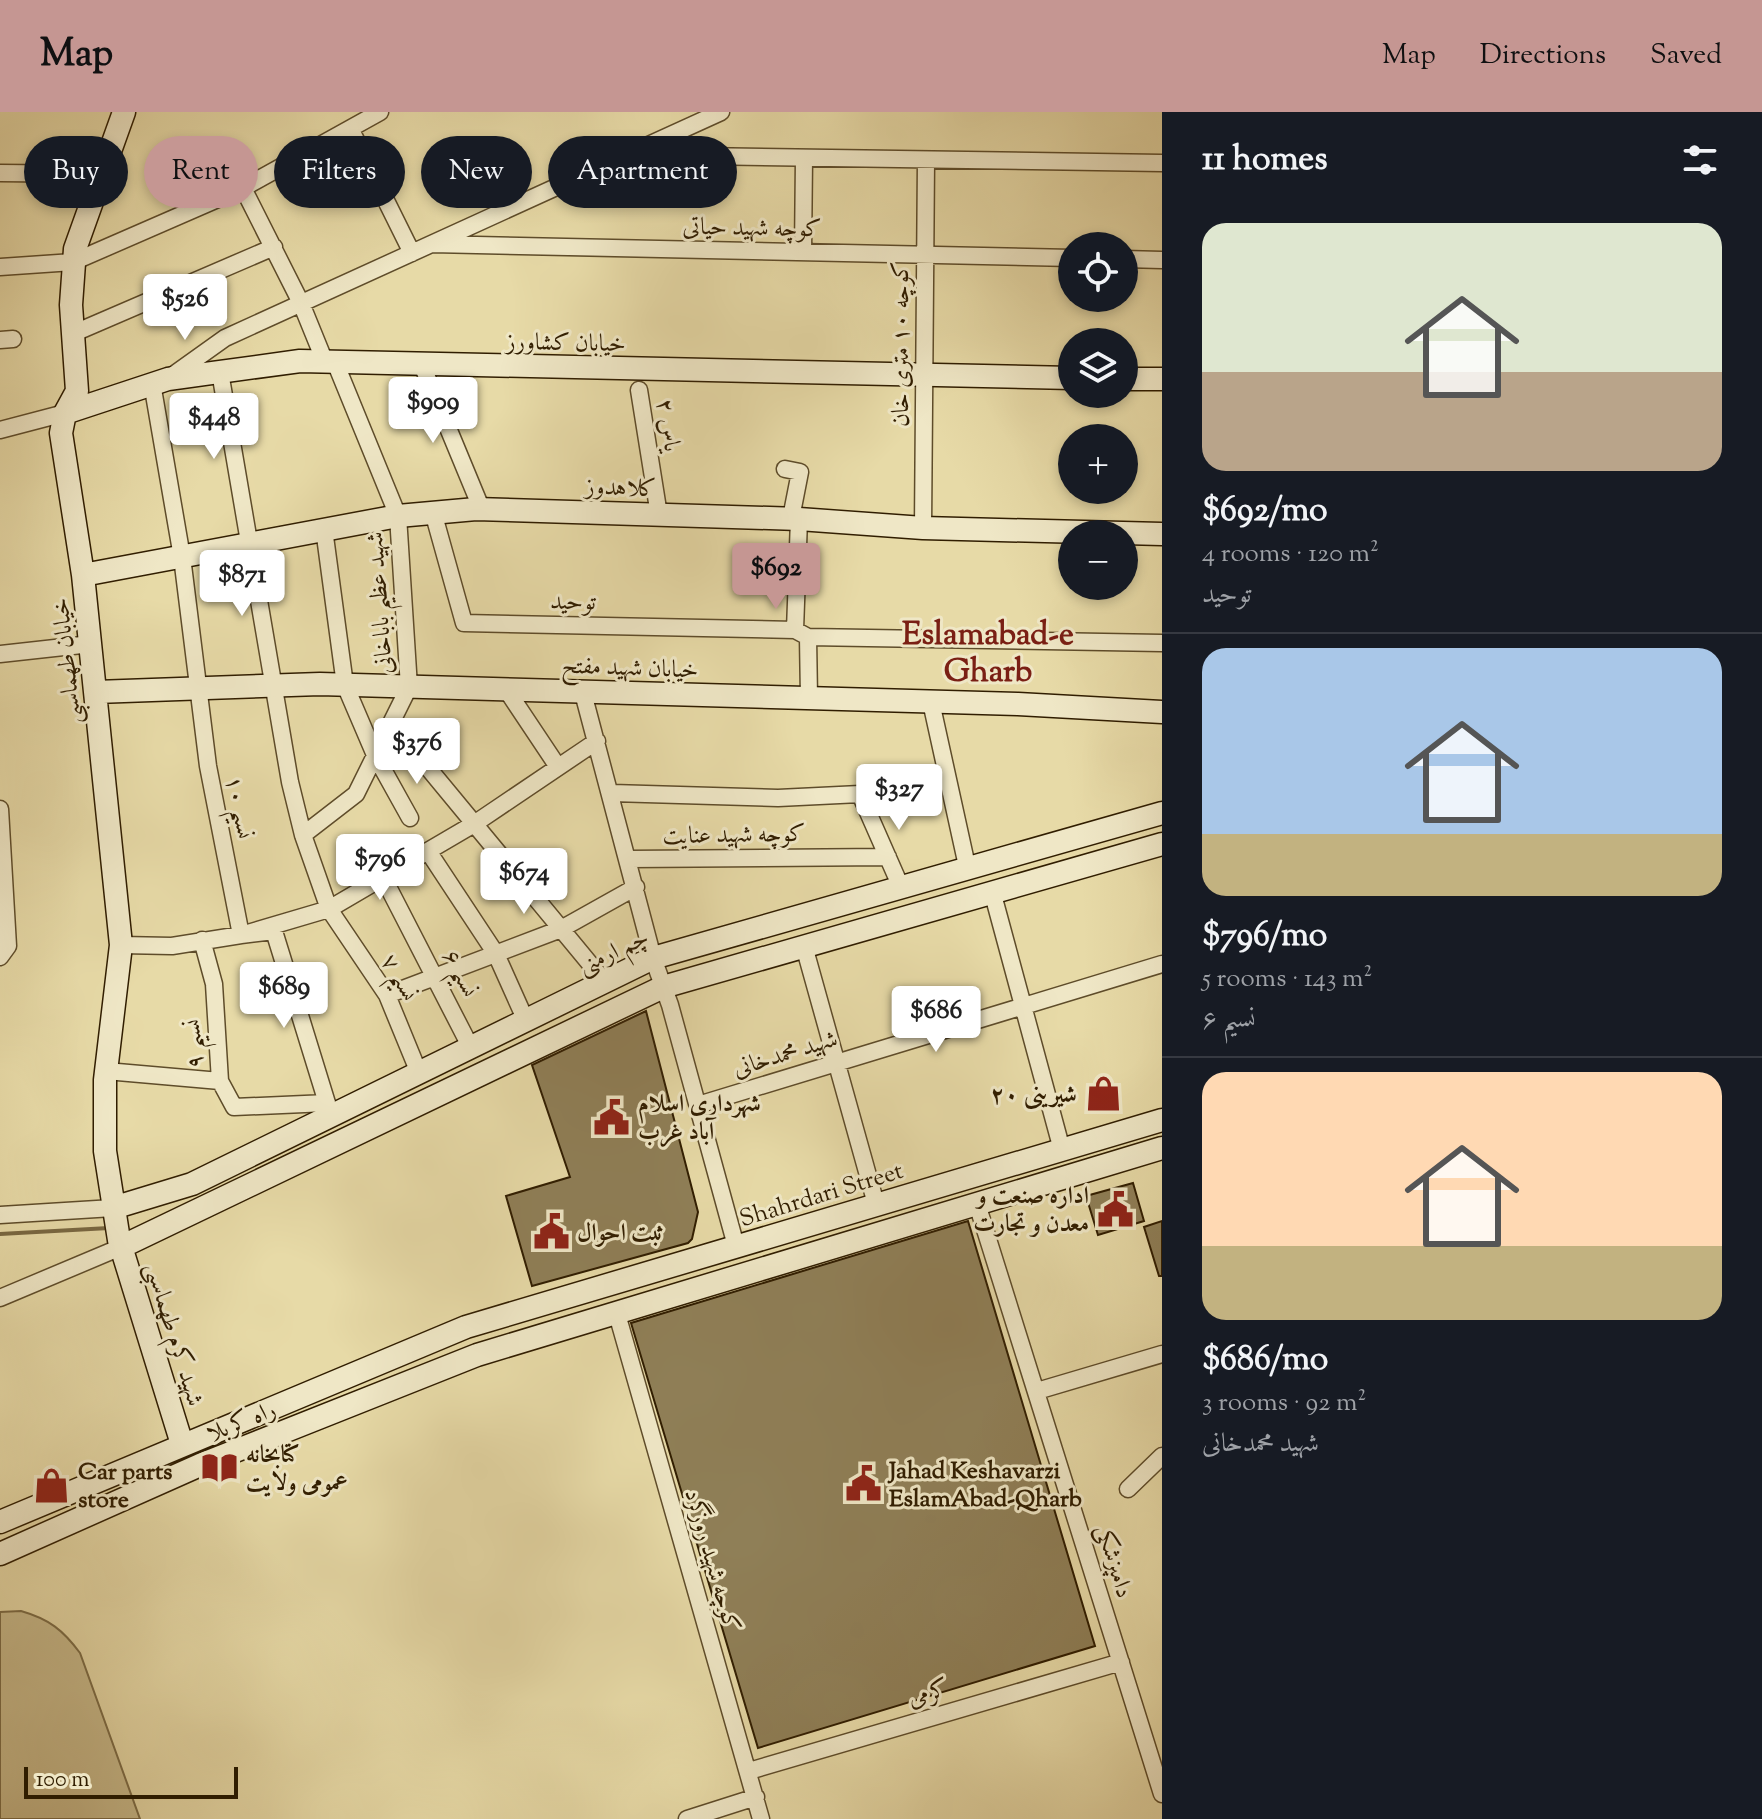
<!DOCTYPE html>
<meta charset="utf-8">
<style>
:root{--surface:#171b24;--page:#20242c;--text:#f1f3f6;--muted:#9ea1a6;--line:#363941;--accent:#c59692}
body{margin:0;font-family:"Sorts Mill Goudy",Amiri,serif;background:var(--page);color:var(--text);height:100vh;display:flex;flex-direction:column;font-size:30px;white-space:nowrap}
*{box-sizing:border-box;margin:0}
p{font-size:26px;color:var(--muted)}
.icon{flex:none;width:44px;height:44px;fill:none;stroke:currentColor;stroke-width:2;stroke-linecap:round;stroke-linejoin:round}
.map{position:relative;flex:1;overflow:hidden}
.details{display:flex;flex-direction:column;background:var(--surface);width:600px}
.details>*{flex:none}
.top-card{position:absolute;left:24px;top:24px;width:760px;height:72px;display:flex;gap:16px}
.fabs{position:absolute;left:1058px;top:120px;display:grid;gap:16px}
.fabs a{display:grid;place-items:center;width:80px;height:80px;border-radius:50%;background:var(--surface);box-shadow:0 4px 12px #0003;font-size:40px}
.scale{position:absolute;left:24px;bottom:20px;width:214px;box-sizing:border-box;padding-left:8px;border:4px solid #301d00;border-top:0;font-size:22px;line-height:28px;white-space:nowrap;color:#301d00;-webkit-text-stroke:6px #efe7c6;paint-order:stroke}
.price{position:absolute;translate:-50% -68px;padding:0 18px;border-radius:8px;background:#fff;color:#222;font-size:26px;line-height:52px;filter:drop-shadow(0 2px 4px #0008)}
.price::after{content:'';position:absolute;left:50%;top:48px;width:24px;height:18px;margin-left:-12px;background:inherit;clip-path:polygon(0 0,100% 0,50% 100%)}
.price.current{background:var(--accent);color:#111}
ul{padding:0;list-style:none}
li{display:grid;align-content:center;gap:16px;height:424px;padding:0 40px}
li+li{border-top:2px solid var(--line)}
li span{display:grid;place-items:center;height:248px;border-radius:24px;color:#555}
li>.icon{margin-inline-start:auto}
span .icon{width:144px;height:144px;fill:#fffc;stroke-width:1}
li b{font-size:34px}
h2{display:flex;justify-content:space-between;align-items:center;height:96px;padding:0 40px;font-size:34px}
.tag{padding:0 28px;border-radius:36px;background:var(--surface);box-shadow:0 4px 12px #0003;font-size:28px;line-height:72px}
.tag.current{background:var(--accent);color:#111}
header{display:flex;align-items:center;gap:48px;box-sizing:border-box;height:112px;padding:0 40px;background:var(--accent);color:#111}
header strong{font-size:38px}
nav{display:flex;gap:44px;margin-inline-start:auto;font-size:28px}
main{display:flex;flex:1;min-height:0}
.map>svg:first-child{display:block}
</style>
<header>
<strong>Map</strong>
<nav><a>Map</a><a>Directions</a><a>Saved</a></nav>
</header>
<main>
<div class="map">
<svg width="1162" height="1707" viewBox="0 0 1162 1707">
<rect width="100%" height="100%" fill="#e7daa7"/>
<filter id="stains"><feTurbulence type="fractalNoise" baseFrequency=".0025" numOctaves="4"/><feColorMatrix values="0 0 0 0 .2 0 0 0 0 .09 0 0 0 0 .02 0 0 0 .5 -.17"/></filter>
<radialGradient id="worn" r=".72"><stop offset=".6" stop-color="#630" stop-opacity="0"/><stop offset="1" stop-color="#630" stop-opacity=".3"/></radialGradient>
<path fill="#c8ba8b" stroke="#7c6c46" stroke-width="2" d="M21 1499C49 1507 63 1518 80 1541L140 1707H0V1500Z"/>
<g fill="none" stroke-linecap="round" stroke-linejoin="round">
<path stroke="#796842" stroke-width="4" d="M0 1122 109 1116"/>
</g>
<path fill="#8f7f57" stroke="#301d00" stroke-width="2" d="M646 899 698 1100 692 1127 688 1131 532 1174 506 1084 570 1065 532 953Z
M1133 1071 1144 1109 1098 1123 1086 1084Z
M968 1109 1095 1534 758 1636 631 1211Z
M1162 1109V1164H1159L1144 1115Z"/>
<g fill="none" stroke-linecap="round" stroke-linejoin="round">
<defs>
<path id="street" d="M351 18 412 141
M633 43 1162 51
M0 61 100 62
M243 76 301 191 325 250
M432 132 1072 146
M803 140 804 46
M1124 147 1162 148
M0 155 73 150 243 76 380 0
M72 222 274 135
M0 228 13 227
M422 253 482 398
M220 260 290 670 303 723 329 797 387 883 419 961
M169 266 225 226 721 0
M152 271 182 445 208 654 241 823 274 819 331 1004
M639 278 659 403
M0 318 65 301
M785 357 800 360 791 406
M433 400 464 511 795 518
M799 407 795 518 808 525 809 586
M923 416 926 48
M324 417 345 573 375 643 410 706
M808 525 1162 531
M0 542 91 532
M506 577 558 655
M583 581 653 846 670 893 736 1134
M931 590 967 754
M391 611 605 870
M612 681 778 686 860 682 900 773
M0 697 8 834 0 845
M303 723 356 682 409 575 398 404 335 250
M428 739 496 842 526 909
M629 747 888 745
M383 765 471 936
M992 779 1062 1038
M121 833 172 834 241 823 329 797 474 712 597 629
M804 834 876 1092
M387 883 561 817 636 775
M106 959 220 969 214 872 202 828
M220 969 234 995 327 991
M698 993 1162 852
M977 1092 1162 1682
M0 1103 113 1096
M0 1186 121 1135
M617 1202 761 1707
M1037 1279 1162 1242
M1128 1377 1162 1344
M749 1659 1121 1550
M687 1707 756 1685"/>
<path id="secondary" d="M124 0 75 137 71 193 77 279 65 301 61 321 83 463 121 833 105 968V1039L119 1128 182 1332
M1124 267H1162
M65 301 168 267 300 249 1072 266
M83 463 398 404 476 397 799 407 923 416 1162 422
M96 580 320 572 1018 592 1162 600
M113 1096 192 1072 653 846 1162 701
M121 1135 663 875 1162 732
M0 1410 466 1215 1162 1008
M0 1442 200 1353 477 1243 1162 1036"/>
</defs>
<use href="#street" stroke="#5e4c2a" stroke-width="19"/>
<use href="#secondary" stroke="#301d00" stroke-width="25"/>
<use href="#street" stroke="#efe7c6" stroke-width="16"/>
<use href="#secondary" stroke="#efe7c6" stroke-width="22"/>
</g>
<defs>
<symbol id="shop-bare" viewBox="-9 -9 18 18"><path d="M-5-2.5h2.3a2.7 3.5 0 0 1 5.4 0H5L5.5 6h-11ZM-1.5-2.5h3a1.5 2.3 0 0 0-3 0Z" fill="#8f2418" stroke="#efe7c6" stroke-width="2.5" paint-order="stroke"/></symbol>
<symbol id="civic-bare" viewBox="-9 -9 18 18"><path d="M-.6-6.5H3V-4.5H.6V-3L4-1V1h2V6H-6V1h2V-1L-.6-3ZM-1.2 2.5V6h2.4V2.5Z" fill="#8f2418" stroke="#efe7c6" stroke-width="2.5" paint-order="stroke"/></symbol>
<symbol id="library-bare" viewBox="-9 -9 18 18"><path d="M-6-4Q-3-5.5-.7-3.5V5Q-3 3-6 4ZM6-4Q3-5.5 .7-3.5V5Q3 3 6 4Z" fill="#8f2418" stroke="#efe7c6" stroke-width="2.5" paint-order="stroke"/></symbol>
</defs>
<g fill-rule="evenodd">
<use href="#shop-bare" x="1078" y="956" width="51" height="51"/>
<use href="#civic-bare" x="586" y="980" width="51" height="51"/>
<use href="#civic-bare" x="1090" y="1072" width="51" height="51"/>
<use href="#civic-bare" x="526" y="1094" width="51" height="51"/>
<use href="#library-bare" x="194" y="1330" width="51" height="51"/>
<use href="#civic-bare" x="838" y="1346" width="51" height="51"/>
<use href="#shop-bare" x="26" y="1348" width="51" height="51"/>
</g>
<g text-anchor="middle" stroke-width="6" stroke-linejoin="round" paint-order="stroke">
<g font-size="24" fill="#301d00" stroke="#efe7c6">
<text transform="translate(752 115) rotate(1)" y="8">کوچه شهید حیاتی</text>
<text transform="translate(566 230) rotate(1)" y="8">خیابان کشاورز</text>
<text transform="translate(900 232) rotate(-90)" y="8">کوچه ۱۰ متری خان</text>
<text transform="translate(669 313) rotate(81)" y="8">یاس ۲</text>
<text transform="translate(621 375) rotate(2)" y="8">کلاهدوز</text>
<text transform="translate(573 489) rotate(1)" y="8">توحید</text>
<text transform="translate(379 491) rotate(-94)" y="8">شهید عظیم باباخانی</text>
<text transform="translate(66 549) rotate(-96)" y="8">خیابان طهماسبی</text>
<text transform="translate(630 555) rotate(2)" y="8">خیابان شهید مفتح</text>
<text transform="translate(240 695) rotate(79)" y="8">نسیم ۱۰</text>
<text transform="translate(734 722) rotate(-1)" y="8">کوچه شهید عنایت</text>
<text transform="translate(613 839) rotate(-25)" y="8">چم ارمنی</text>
<text transform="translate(461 861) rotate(63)" y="8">نسیم ۶</text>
<text transform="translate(400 865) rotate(60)" y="8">نسیم ۷</text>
<text transform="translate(193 932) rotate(-94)" y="8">نسیم ۹</text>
<text transform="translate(785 941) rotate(-17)" y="8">شهید محمدخانی</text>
<text transform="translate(821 1082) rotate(-17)" y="8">Shahrdari Street</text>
<text transform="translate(175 1222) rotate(73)" y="8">شهید کرم طهماسبی</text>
<text transform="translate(241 1309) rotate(-22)" y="8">راه کربلا</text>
<text transform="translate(713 1448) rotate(74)" y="8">کوچه شهید روزگرد</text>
<text transform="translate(1115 1449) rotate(73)" y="8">دامپزشکی</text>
<text transform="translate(928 1581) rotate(-16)" y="8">کرمی</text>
</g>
<g font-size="24" font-weight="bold" fill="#301d00" stroke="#efe7c6" text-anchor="start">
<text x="1077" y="990" text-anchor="end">شیرینی ۲۰</text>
<text x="638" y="999">شهرداری اسلام<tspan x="638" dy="28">آباد غرب</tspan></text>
<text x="1089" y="1091" text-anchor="end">اداره صنعت و<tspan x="1089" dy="28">معدن و تجارت</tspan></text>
<text x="577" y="1128">ثبت احوال</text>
<text x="246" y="1350">کتابخانه<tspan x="246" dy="28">عمومی ولایت</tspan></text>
<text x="889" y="1366">Jahad Keshavarzi<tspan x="889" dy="28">EslamAbad-Qharb</tspan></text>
<text x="78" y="1367">Car parts<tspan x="78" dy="28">store</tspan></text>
</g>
<g font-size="32" font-weight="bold" fill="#7a1f14" stroke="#efe7c6">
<text x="988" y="532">Eslamabad-e<tspan x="988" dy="37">Gharb</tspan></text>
</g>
</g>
<rect width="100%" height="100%" filter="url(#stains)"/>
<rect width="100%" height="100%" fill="url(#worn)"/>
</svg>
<div class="fabs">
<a><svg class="icon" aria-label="locate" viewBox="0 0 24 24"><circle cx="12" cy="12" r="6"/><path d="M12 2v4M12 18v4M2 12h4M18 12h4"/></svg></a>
<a><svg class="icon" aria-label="layers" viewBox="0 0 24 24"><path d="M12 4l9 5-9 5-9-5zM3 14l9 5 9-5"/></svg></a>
<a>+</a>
<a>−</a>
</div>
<div class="scale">100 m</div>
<b class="price" style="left:185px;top:230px">$526</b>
<b class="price" style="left:433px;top:333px">$909</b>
<b class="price" style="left:214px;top:349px">$448</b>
<b class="price current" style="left:776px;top:499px">$692</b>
<b class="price" style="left:242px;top:506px">$871</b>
<b class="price" style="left:417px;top:674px">$376</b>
<b class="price" style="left:899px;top:720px">$327</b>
<b class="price" style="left:380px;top:790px">$796</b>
<b class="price" style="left:524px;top:804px">$674</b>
<b class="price" style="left:284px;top:918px">$689</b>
<b class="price" style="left:936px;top:942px">$686</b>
<div class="top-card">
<a class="tag">Buy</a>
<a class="tag current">Rent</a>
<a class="tag">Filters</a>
<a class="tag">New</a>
<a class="tag">Apartment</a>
</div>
</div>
<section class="details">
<h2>11 homes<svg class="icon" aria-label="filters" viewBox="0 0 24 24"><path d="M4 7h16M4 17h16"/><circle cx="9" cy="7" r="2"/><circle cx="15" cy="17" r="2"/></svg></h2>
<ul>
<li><span style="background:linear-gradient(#dfe7d0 60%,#b9a48a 0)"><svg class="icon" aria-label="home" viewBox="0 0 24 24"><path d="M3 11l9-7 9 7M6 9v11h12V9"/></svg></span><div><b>$692/mo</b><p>4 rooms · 120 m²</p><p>توحید</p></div></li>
<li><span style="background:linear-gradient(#a9c7e8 75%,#c2b280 0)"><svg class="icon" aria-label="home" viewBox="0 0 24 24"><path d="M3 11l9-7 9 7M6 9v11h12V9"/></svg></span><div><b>$796/mo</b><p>5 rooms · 143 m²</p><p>نسیم ۶</p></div></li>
<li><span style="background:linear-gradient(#ffd9b3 70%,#c2b280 0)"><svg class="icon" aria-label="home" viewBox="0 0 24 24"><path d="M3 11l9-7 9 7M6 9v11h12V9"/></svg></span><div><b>$686/mo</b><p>3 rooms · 92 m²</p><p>شهید محمدخانی</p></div></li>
</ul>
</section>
</main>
